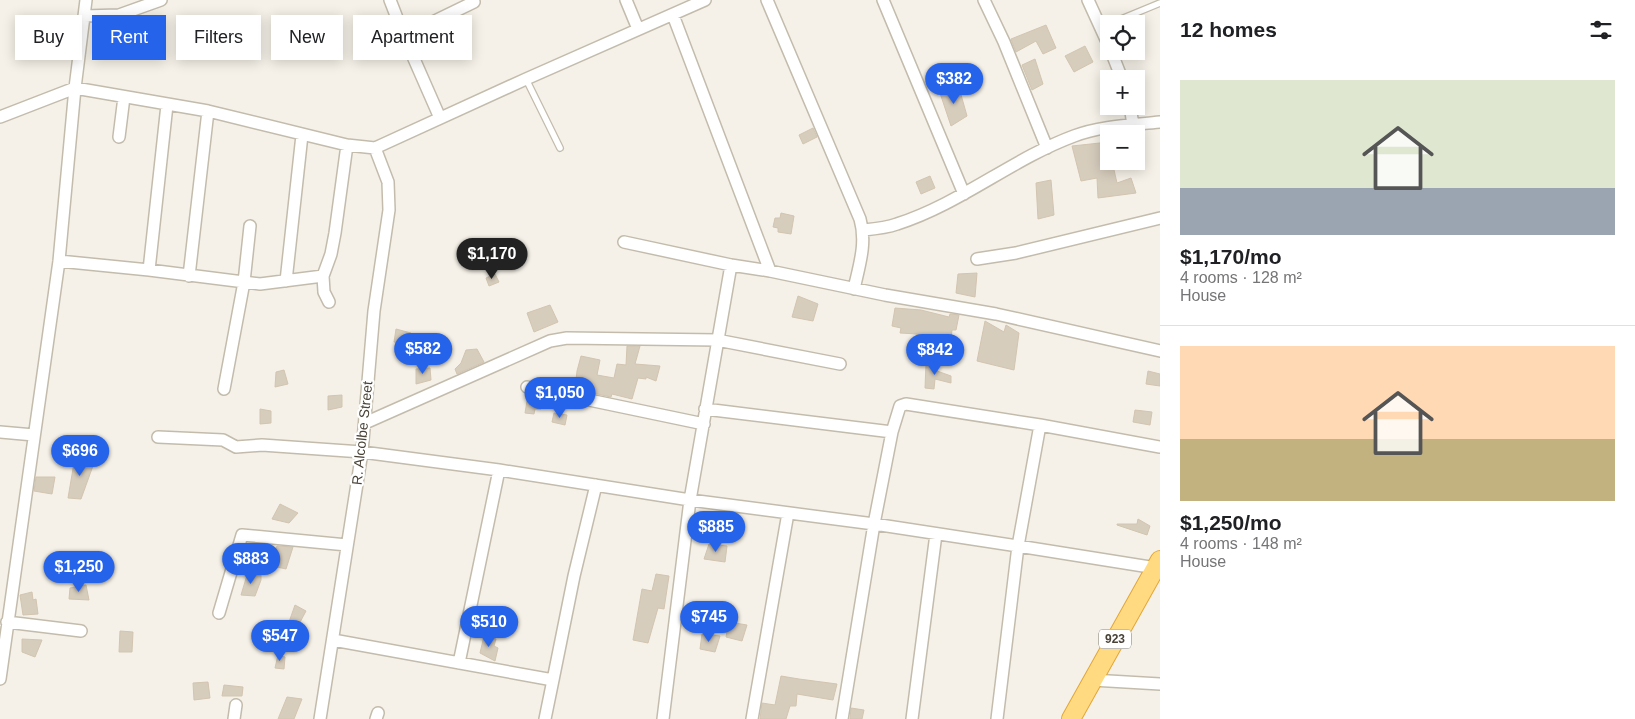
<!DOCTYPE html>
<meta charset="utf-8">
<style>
:root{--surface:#fff;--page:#f2f2f2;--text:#202124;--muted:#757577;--line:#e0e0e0;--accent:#2563eb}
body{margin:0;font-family:Arial,sans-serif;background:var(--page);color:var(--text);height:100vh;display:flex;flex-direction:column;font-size:19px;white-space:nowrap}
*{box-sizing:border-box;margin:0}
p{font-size:16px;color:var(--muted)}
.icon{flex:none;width:28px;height:28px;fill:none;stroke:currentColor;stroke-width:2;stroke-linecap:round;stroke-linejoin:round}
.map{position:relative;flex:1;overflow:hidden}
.panel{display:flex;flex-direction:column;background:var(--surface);width:475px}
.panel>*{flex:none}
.banner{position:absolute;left:15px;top:15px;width:475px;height:45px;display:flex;gap:10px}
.fabs{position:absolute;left:1100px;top:15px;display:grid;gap:10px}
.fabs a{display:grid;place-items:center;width:45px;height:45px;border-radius:0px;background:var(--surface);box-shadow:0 2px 12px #0003;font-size:25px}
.price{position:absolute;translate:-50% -42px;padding:0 11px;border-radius:18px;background:var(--accent);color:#fff;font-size:16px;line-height:32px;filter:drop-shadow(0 1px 2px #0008)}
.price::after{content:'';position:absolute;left:50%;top:30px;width:15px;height:11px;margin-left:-8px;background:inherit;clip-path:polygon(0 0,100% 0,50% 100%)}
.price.current{background:#222;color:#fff}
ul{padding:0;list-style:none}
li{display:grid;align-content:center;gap:10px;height:265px;padding:0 20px}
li+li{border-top:1px solid var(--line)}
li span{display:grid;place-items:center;height:155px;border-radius:0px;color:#555}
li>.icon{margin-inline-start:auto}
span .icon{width:90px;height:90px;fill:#fffc;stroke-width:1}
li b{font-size:21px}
h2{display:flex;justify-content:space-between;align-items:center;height:60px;padding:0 20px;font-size:21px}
.chip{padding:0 18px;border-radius:0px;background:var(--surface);box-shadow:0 2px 12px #0003;font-size:18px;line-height:45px}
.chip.current{background:var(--accent);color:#fff}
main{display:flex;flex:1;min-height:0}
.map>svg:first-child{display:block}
</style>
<main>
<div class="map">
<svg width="1160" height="719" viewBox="0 0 1160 719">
<rect width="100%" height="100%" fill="#f5f1e8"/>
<path fill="#d7cdbd" stroke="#d2c5b0" d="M1046 25 1056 48 1043 54 1036 41 1016 52 1011 39Z
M1085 46 1093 62 1074 72 1065 56Z
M1035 59 1043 84 1032 90 1022 65Z
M958 84 967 116 951 126 940 93Z
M813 128 817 137 803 144 799 135Z
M1109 142V161H1112L1117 183 1131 178 1136 193 1098 198 1097 178 1081 181 1072 146Z
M930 176 935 188 921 194 916 182Z
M1051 180 1054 215 1038 219 1036 183Z
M781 213 794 216 791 234 778 232V228L773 227 775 218H780Z
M977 273 975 297 956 293 958 274Z
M495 274 499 282 489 286 486 278Z
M798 296 818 304 813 321 792 317Z
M550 305 558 322 534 332 527 313Z
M895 308 921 310 949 317 950 314 959 315 956 330H952L951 338 941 337 940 340 927 339V337L917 336V334L900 333 901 328 892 326Z
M985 321 1004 332 1006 325 1019 333 1014 370 977 361Z
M396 329 411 333 409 343 394 342Z
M627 346H640L635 364 660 366 656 381 646 377V379L638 378 632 399 612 394 611 397 575 389 577 371 581 356 600 360 597 375 614 378 617 364 626 365Z
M477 349 484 362 457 374 455 369 461 363 466 350Z
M926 364 938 366 937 371 951 376V383L935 379 934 389 925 388Z
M430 368 431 380 416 384V369Z
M284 370 288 384 275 387 276 372Z
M1148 371 1160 374V386L1146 384Z
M342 395V407L328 410V396Z
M528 395 543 398 541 409H535L534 414 525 413Z
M260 409 271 411V423L260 424Z
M1135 410 1152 412 1150 425 1133 422Z
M554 413 567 415 565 425 552 422Z
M75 457 90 458 94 463 81 499 68 498Z
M36 477H55L52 494 34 491Z
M280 504 298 513 289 523 272 519Z
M1138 519 1150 526 1147 535 1117 525V524H1137Z
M697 521 715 523 710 539 695 536Z
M709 544 727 546 725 562 704 559Z
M251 545 262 547V558L251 559Z
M277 546 293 547 286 569 268 565Z
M656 574 669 576 664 609 658 608 648 643 633 640 642 589 652 591Z
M247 575H261V580L255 596 241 595Z
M86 585 89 600 69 599 70 588Z
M32 592 33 600 36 599 38 614 23 615 20 595Z
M295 605 306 611 298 626 289 622Z
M729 622 747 625 742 641 726 637Z
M120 631 133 632 132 652H119Z
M702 634 720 636 715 652 700 649Z
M484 636 496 639 494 646 498 648 495 661 480 653Z
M22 639 42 640 35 657 22 652Z
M278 655 285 657 284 669 275 668Z
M781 676 799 679 837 684 833 700 797 694 796 706H790L786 719H760L762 703 775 705Z
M208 682 210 698 194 700 193 683Z
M224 685 243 687 242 696H222Z
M287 697 302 699 294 719H278Z
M851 708 864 710 862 719H850Z"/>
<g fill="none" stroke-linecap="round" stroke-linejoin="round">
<defs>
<path id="service" d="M1114 22 1160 3
M526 79 560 148"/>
<path id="minor" d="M390 0 404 36 440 118
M626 0 638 29
M767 0 860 219C867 243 859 266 854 289
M883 0 964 194
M984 0 1004 42 1047 148
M1088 0 1109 46
M673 15 770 271
M84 16 119 15 161 0
M404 36 474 2
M1111 51 1122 79
M1130 106 1133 125
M0 117 75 88 208 111 347 145 375 148 526 79 705 0
M119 137 124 97
M863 230C874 229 886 228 897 224 960 204 1012 159 1074 136 1100 126 1132 125 1160 122
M624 242 731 265 770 271 885 295 996 314 1160 351
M977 259 1016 253 1160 218
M59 261 149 270 260 284 323 276
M149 270 167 105
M189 276 208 111
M286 281 302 135
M329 302 324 292 323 276 331 254 335 233 347 145
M527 387 704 424
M224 389 244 282 250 226
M705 409 892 432
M365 423 550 341 567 338 717 340 840 364
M0 432 34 435
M158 437 223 440 236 447 262 445 362 452 499 470 690 500 874 524 1018 546 1156 568
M219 613 242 535 347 545
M7 622 81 631
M333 640 553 680 545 719
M459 663 499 470
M0 679 59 261 75 88 86 0
M553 680 574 576 596 485
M1092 680 1160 684
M234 719 236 705
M320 719 362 452 374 311 389 210 388 182 375 148
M376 719 378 713
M663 719 690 500 731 265
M752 719 788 513
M842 719 874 524 892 432 900 406 906 404 1040 425 1160 447
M912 719 936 534
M997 719 1018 546 1040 425"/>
<path id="trunk" d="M1071 719 1160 560"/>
</defs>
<use href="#service" stroke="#c3bcad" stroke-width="8"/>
<use href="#minor" stroke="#c3bcad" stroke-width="14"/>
<use href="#trunk" stroke="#e2a635" stroke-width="20"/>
<use href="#service" stroke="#fff" stroke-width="5.5"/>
<use href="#minor" stroke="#fff" stroke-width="11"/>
<use href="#trunk" stroke="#ffda80" stroke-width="18"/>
</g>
<g text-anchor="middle" stroke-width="4.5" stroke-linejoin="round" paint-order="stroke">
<rect fill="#fff" stroke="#7f7b73" stroke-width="1" x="1099" y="629.5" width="32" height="19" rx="4"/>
<g font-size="12" font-weight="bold" fill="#484237">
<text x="1115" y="643">923</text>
</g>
<g font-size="14" fill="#484237" stroke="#fff">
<text transform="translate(362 433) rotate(-84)" y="5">R. Alcolbe Street</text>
</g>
</g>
</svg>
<div class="fabs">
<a><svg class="icon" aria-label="locate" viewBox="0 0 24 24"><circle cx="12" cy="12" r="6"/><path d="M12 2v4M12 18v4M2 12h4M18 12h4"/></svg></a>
<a>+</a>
<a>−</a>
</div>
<b class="price" style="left:954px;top:105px">$382</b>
<b class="price current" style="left:492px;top:280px">$1,170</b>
<b class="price" style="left:423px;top:375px">$582</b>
<b class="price" style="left:935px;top:376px">$842</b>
<b class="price" style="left:560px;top:419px">$1,050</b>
<b class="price" style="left:80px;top:477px">$696</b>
<b class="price" style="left:716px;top:553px">$885</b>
<b class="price" style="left:251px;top:585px">$883</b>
<b class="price" style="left:79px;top:593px">$1,250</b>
<b class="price" style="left:709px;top:643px">$745</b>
<b class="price" style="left:489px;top:648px">$510</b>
<b class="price" style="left:280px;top:662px">$547</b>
<div class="banner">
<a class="chip">Buy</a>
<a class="chip current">Rent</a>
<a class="chip">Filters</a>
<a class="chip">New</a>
<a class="chip">Apartment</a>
</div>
</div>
<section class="panel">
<h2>12 homes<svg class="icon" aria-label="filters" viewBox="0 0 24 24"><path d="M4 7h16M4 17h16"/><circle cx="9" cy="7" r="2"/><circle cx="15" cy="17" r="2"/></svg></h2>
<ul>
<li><span style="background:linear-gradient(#dfe7d0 70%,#9aa5b1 0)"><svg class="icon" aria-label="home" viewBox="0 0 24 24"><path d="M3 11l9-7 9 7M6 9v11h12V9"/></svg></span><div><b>$1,170/mo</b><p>4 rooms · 128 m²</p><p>House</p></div></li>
<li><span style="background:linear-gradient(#ffd9b3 60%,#c2b280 0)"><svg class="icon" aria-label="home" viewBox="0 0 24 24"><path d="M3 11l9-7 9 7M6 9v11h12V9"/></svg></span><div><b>$1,250/mo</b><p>4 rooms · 148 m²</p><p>House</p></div></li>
</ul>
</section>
</main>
